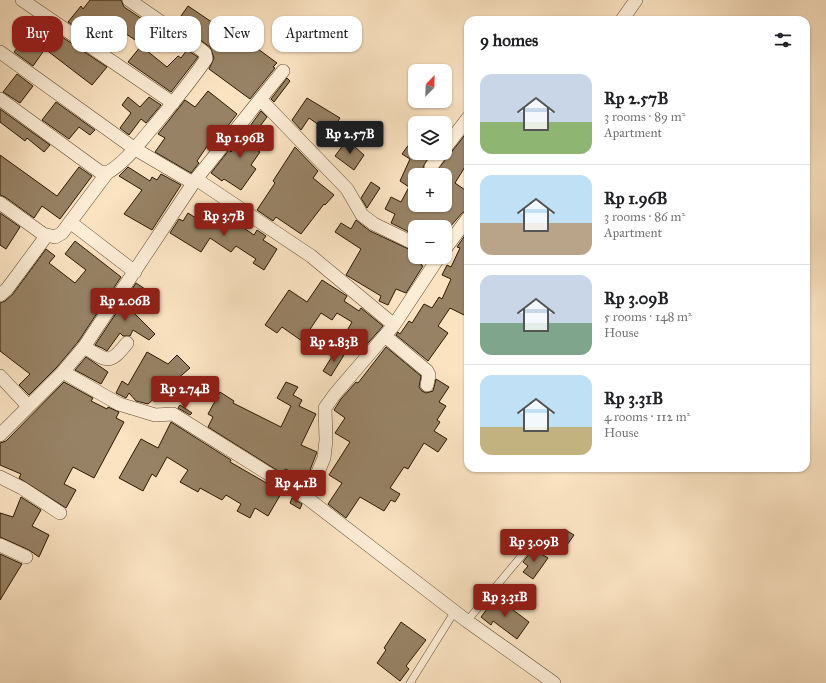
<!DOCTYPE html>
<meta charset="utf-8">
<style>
:root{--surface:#fff;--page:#f2f2f2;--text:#202124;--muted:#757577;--line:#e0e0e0;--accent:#8f2418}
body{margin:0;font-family:"IM FELL Great Primer",serif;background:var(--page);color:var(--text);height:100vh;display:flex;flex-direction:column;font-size:15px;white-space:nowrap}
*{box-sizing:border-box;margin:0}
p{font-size:13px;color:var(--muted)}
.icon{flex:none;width:22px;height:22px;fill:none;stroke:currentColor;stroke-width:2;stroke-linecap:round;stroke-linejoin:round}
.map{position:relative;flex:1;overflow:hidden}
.side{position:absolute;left:464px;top:16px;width:346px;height:456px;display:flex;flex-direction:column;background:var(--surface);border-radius:12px;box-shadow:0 1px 3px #0004}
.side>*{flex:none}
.hud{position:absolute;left:12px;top:16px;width:380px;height:36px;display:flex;gap:8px}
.needle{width:26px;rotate:23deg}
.fabs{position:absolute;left:408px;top:64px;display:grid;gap:8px}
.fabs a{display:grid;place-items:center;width:44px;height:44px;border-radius:8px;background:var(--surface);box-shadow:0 1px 3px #0004;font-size:20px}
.price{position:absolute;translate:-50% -34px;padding:0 9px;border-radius:4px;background:var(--accent);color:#fff;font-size:13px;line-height:26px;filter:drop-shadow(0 1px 2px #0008)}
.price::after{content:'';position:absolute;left:50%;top:24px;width:12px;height:9px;margin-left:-6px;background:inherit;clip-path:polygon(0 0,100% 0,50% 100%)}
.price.selected{background:#222;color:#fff}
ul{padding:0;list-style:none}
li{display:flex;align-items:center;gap:12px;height:100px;padding:0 16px}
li+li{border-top:1px solid var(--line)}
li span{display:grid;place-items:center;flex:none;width:112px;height:80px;border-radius:12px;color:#555}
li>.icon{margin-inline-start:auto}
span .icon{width:48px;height:48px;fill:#fffc;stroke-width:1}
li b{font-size:17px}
h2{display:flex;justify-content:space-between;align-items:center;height:48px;padding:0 16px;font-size:17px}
.tag{padding:0 14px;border-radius:12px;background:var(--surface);box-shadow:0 1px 3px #0004;font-size:14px;line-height:36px}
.tag.selected{background:var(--accent);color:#fff}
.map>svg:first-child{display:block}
</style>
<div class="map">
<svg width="826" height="683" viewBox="0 0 826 683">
<rect width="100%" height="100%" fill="#fbe3c2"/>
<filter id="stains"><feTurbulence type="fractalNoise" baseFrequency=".005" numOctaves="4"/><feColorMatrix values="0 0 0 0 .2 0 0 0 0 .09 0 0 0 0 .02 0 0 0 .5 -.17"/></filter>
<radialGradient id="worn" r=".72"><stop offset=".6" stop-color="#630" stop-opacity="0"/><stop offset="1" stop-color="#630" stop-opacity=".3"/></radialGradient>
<path fill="#978265" stroke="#2b1800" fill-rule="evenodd" d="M90 0H121L124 7 154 27 141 44 116 27 102 45 68 22 81 6 83 9Z
M188 6 228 33 231 29 277 63 273 67 275 68 250 99 209 69 214 58 210 47 176 23Z
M41 23 107 67 92 85 45 49 33 66 14 52 25 38 28 40Z
M141 46 167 67 178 56 181 58 187 50 198 57 171 92 128 62Z
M17 74 33 86 20 103 3 92Z
M287 78 290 81 274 102 271 99Z
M208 91 237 114 213 145 210 142 197 161 199 163 191 173 155 152 165 138 158 134 185 100 195 107Z
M128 97 140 107 149 97 161 105 146 123 141 119 129 135 120 128 131 113 122 105Z
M307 98 340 118 330 133 309 118 301 130 292 120Z
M56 102 95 130 90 135 79 127 69 139 42 120Z
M0 109 50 145 44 152 27 138 25 141 0 122Z
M261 111 267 117 247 143 260 152 251 165 256 169 241 190 224 179 222 181 211 173 229 150 231 152Z
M468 131V162L455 183 468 192V210L462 213 450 227H415V235L391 223 395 214 385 209 391 197 401 202 409 187 400 181 410 159 402 154 407 147 415 138V153H431L423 167 426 173 434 174ZM415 175H445V205H415Z
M347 140 364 155 354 170 335 156Z
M295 147 318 171 313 178 334 195 325 205 324 204 301 234 276 217 273 221 257 210 275 183 273 181Z
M0 155 57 196 79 167 92 176 60 219 42 206 34 218 5 197 0 195Z
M128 167 150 181 152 177 157 180 161 174 181 185 152 230 124 214 142 190 119 176Z
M371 182 380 188 367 208 361 198Z
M220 207 228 213 226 216 254 235 257 230 266 236 263 240 277 249 264 270 253 263 256 259 236 246 231 252 210 238 201 252 170 233 179 219 183 221 188 213 207 225Z
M0 213 20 227 6 249 0 245Z
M356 220 370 231 415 252V257H426L421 265 423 266 406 293 396 289 388 305 379 301 381 296 346 275 361 249 335 232 341 223 351 229Z
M468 231V317L450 308 438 326 448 333 428 361 396 335 398 332 400 334 409 321 412 323 424 304 432 308 439 297 442 299 451 279 442 275 447 265 451 267 460 248 457 247Z
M75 241 121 277 78 342 57 367 29 395 19 385 30 374 0 351V303L5 301 13 294 46 249 55 256 49 263 75 283 86 270 65 254Z
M322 280 347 296 344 301 359 311 361 308 383 326 362 350 359 348 354 355 343 348 350 337 345 334 352 322 337 313 332 320 321 313 302 341 282 327 277 333 265 325 289 290 307 302Z
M136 283 145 289 131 310 155 334 149 340 133 330 130 336H123L120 333 107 351 102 348 95 345Z
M386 347 421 376 419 387 422 391 426 393 433 391 436 379 449 387 439 402 446 406 437 420 440 422 434 431 447 439 438 452 424 443 408 469 404 467 390 488 400 494 395 502 391 500 384 511 360 497 346 518 328 504 342 483 329 475 350 442 335 433 345 418 334 410 341 399 356 382 358 383Z
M336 350 344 355 331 376 323 371Z
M147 352 168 364 177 355 190 368 148 404 136 401 129 393 126 398 116 393 122 381 128 385Z
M86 357 108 372 101 384 75 370Z
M64 382 93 398 91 401 107 409 108 407 119 412 116 418 124 422 94 478 73 467 64 484 76 490 66 508 19 478 21 474 0 465V443L6 441Z
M286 382 298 387 293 395 302 400 299 406 316 414 301 445 317 452 307 478 285 469 283 474 208 427 213 417 208 414 220 392 234 401 233 403 281 427 291 406 277 398Z
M180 405 192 413 190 415 178 408Z
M171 422 231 460 230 462 282 492 268 516 255 508 250 518 237 511 241 504 226 495 222 500 200 488 198 492 180 482 188 470 167 457 156 477 152 474 143 491 119 478 141 439 158 448Z
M21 497 41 510 32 526 49 535 39 557 29 550 0 537V513L13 517Z
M292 498 302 504 300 509 290 503Z
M564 529 574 535 567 545 557 539Z
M533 549 548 558 533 579 523 572 528 566 523 562Z
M0 554 22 564 0 600Z
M496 597 529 622 517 639 493 621 491 625 481 617Z
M401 622 426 640 406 666 409 669 400 681 377 663 386 650 384 648Z"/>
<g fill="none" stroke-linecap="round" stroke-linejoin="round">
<defs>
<path id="service" d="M467 621 529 547
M410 683 455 611"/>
<path id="minor" d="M22 0 173 103
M622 20 636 0
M0 52 135 149 193 183
M0 99 100 172 107 173C126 162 139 143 153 127 171 105 190 83 206 59L205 53 200 49 129 0
M261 100 347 189 362 215 374 224 415 244
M445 148 468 118
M431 167 441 153
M196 179 283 71
M0 203 43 234 55 237 62 233 107 173
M70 222 135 272
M445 249 468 218
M439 257 394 325 335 394 325 408 326 440 324 458 307 498 467 621 554 683
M0 295 7 289 47 235
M385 336 427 371 429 375 427 385
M84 347C107 361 109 366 127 343
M63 372 84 347 196 179 311 256 394 325
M0 376 28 406
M0 435 63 372 119 404 155 415 173 414 307 498
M0 477 22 488 60 513
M0 545 26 557"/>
</defs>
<use href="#service" stroke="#5f4b30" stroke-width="8"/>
<use href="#minor" stroke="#5f4b30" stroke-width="14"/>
<use href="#service" stroke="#fcedd7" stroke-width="7"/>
<use href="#minor" stroke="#fcedd7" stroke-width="13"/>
</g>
<rect width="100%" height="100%" filter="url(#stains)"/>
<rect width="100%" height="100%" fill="url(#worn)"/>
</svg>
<div class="fabs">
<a><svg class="needle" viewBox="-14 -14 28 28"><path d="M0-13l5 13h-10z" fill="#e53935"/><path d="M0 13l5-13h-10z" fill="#757577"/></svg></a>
<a><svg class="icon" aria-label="layers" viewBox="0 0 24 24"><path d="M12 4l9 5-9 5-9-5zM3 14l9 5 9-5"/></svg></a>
<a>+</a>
<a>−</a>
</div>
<b class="price selected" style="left:350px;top:155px">Rp 2.57B</b>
<b class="price" style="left:240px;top:159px">Rp 1.96B</b>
<b class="price" style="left:224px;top:237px">Rp 3.7B</b>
<b class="price" style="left:125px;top:322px">Rp 2.06B</b>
<b class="price" style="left:334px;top:363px">Rp 2.83B</b>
<b class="price" style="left:185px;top:410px">Rp 2.74B</b>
<b class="price" style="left:296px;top:504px">Rp 4.1B</b>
<b class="price" style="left:534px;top:563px">Rp 3.09B</b>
<b class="price" style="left:505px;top:618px">Rp 3.31B</b>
<div class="hud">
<a class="tag selected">Buy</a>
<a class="tag">Rent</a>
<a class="tag">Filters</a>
<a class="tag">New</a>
<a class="tag">Apartment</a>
</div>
<section class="side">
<h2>9 homes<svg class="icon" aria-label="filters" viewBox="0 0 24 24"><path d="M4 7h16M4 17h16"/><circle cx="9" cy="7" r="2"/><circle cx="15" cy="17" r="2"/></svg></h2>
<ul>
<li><span style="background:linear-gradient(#c9d6e8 60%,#8fb573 0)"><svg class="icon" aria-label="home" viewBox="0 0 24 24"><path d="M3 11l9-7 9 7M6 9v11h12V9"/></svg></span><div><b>Rp 2.57B</b><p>3 rooms · 89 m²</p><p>Apartment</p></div></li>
<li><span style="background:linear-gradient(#bfe0f5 60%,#b9a48a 0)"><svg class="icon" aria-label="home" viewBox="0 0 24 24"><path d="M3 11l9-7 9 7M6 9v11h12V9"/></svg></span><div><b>Rp 1.96B</b><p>3 rooms · 86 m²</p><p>Apartment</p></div></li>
<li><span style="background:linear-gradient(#c9d6e8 60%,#7fa58c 0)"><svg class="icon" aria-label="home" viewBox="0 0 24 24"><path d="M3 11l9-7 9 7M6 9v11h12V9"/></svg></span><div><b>Rp 3.09B</b><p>5 rooms · 148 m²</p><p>House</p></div></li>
<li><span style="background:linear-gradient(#bfe0f5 65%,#c2b280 0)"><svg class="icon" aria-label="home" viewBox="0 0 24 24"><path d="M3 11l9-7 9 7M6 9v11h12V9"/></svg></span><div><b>Rp 3.31B</b><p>4 rooms · 112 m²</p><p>House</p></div></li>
</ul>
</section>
</div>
